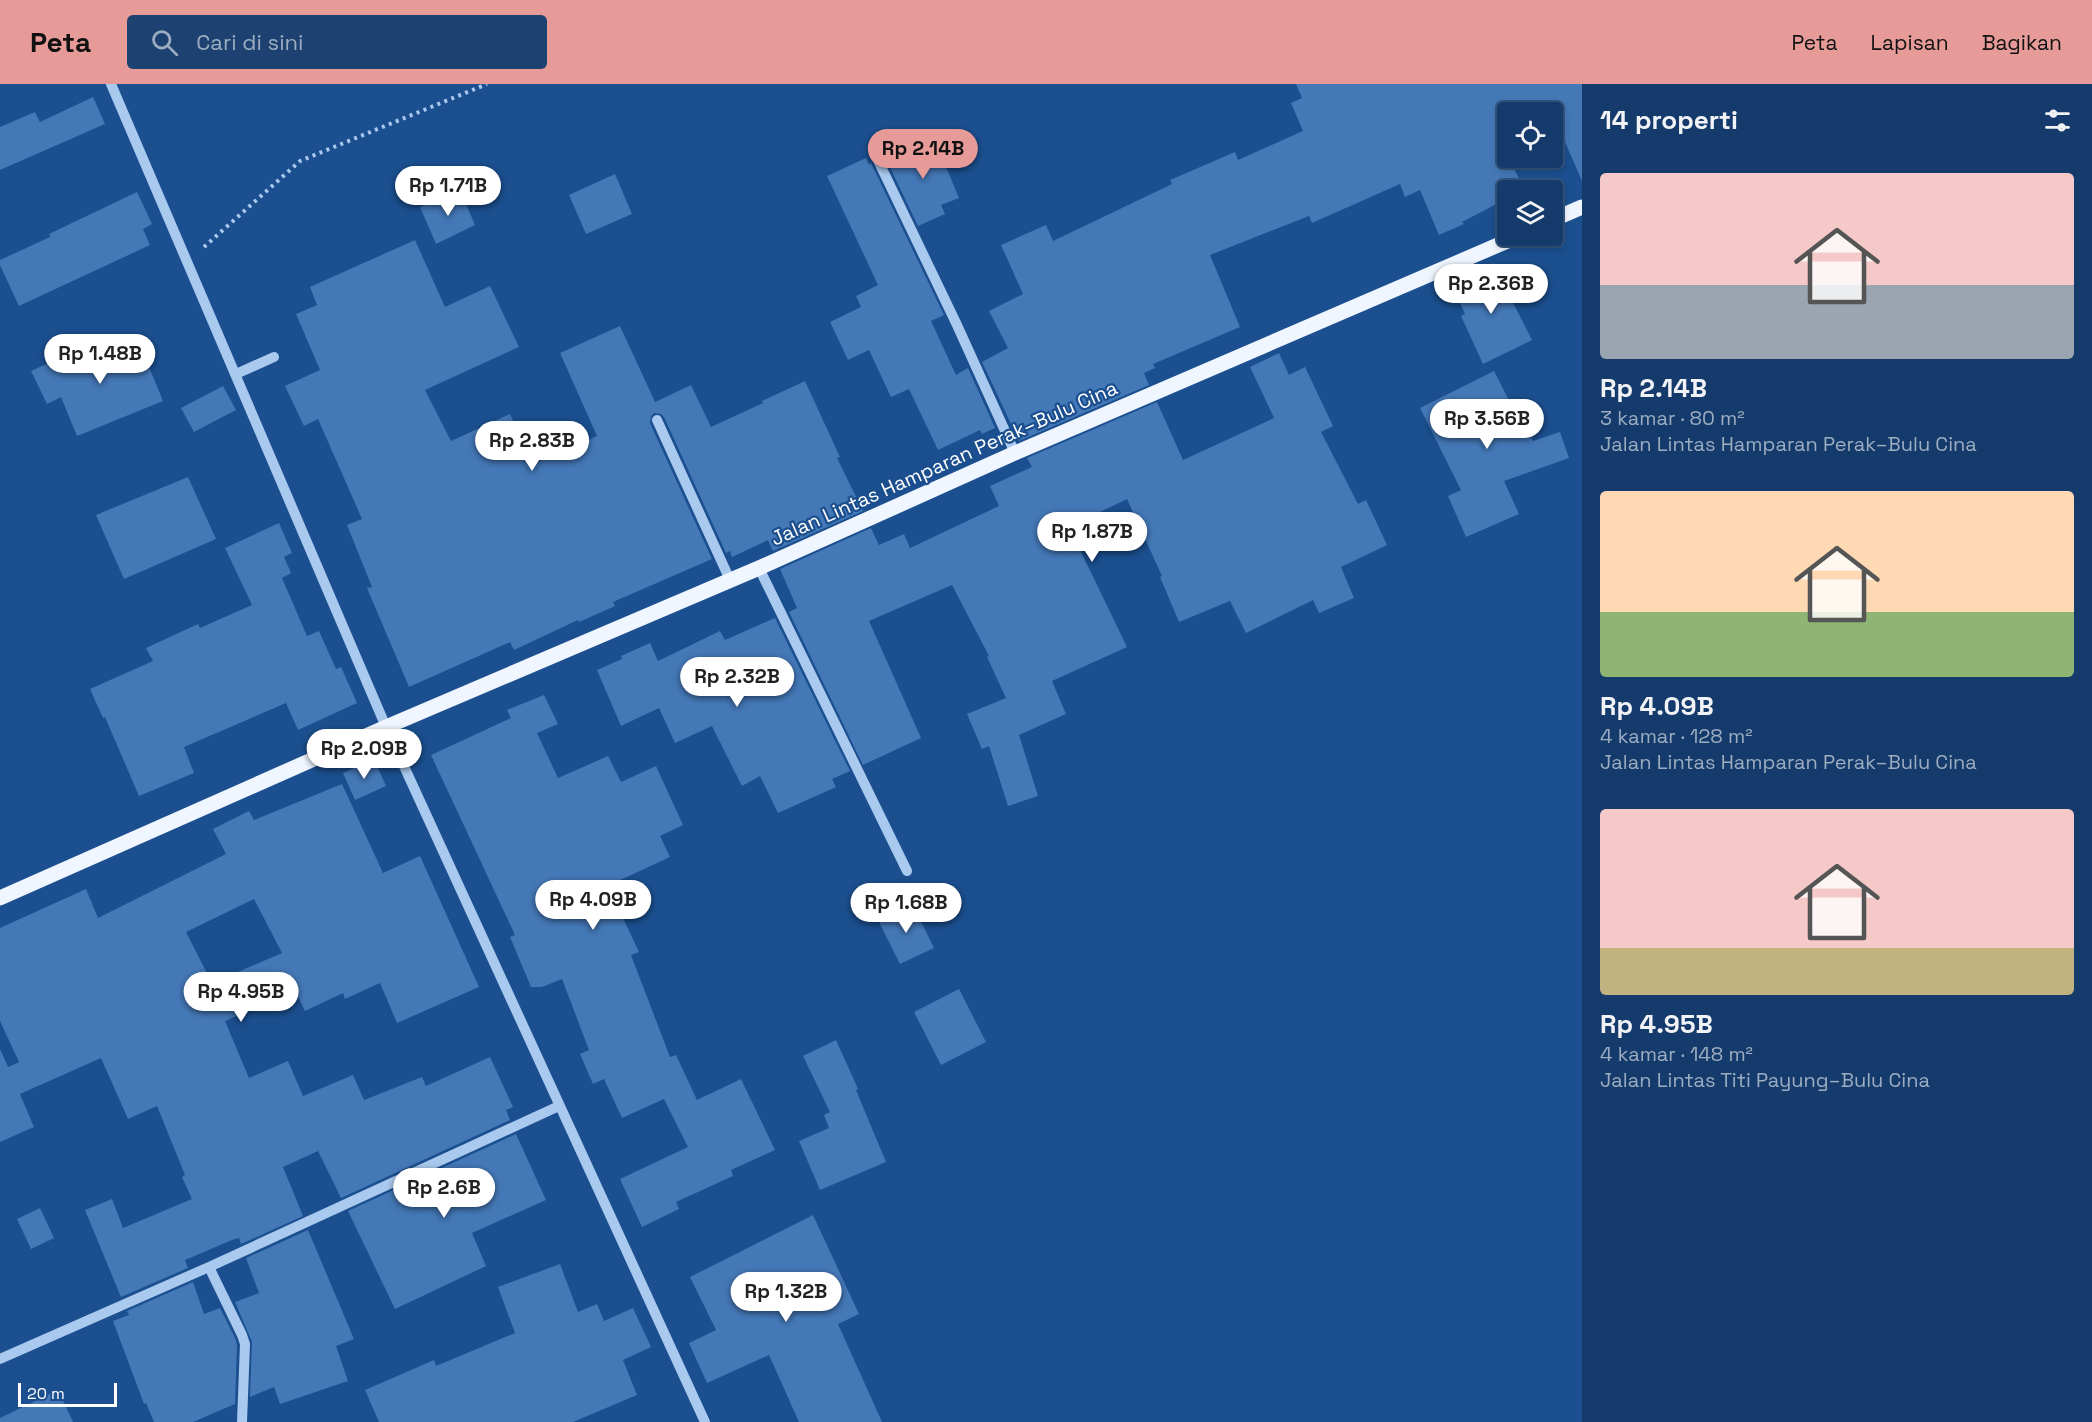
<!DOCTYPE html>
<html lang="id">
<meta charset="utf-8">
<style>
:root{--surface:#143b6b;--page:#1d4271;--text:#f1f3f6;--muted:#9dadc1;--line:#33557e;--accent:#e69b98}
body{margin:0;font-family:"Space Grotesk",sans-serif;background:var(--page);color:var(--text);height:100vh;display:flex;flex-direction:column;font-size:22px;white-space:nowrap}
*{box-sizing:border-box;margin:0}
p{font-size:20px;color:var(--muted)}
.icon{flex:none;width:33px;height:33px;fill:none;stroke:currentColor;stroke-width:2;stroke-linecap:round;stroke-linejoin:round}
.map{position:relative;flex:1;overflow:hidden}
.panel{display:flex;flex-direction:column;background:var(--surface);width:510px}
.panel>*{flex:none}
.tools{position:absolute;left:1497px;top:18px;display:grid;gap:12px}
.tools a{display:grid;place-items:center;width:66px;height:66px;border-radius:6px;background:var(--surface);box-shadow:0 3px 9px #0003,0 0 0 2px var(--line);font-size:30px}
.scale{position:absolute;left:18px;bottom:15px;width:99px;box-sizing:border-box;padding-left:6px;border:3px solid #fff;border-top:0;font-size:16px;line-height:21px;white-space:nowrap;color:#fff;-webkit-text-stroke:4px #1b4f8f;paint-order:stroke}
.price{position:absolute;translate:-50% -51px;padding:0 14px;border-radius:21px;background:#fff;color:#222;font-size:20px;line-height:39px;filter:drop-shadow(0 2px 3px #0008)}
.price::after{content:'';position:absolute;left:50%;top:36px;width:18px;height:14px;margin-left:-9px;background:inherit;clip-path:polygon(0 0,100% 0,50% 100%)}
.price.on{background:var(--accent);color:#111}
ul{padding:0;list-style:none}
li{display:grid;align-content:center;gap:12px;height:318px;padding:0 18px}
li span{display:grid;place-items:center;height:186px;border-radius:6px;color:#555}
li>.icon{margin-inline-start:auto}
span .icon{width:108px;height:108px;fill:#fffc;stroke-width:1}
li b{font-size:26px}
h2{display:flex;justify-content:space-between;align-items:center;height:72px;padding:0 18px;font-size:26px}
header{display:flex;align-items:center;gap:36px;box-sizing:border-box;height:84px;padding:0 30px;background:var(--accent);color:#111}
header strong{font-size:28px}
nav{display:flex;gap:33px;margin-inline-start:auto;font-size:21px}
.search{width:420px;height:54px;background:var(--page);display:flex;align-items:center;gap:15px;box-sizing:border-box;padding:0 21px;border-radius:6px;color:var(--muted);font-size:22px}
main{display:flex;flex:1;min-height:0}
.map>svg:first-child{display:block}
</style>
<header>
<strong>Peta</strong>
<div class="search"><svg class="icon" aria-label="search" viewBox="0 0 24 24"><circle cx="10" cy="10" r="6"/><path d="M15 15l6 6"/></svg>Cari di sini</div>
<nav><a>Peta</a><a>Lapisan</a><a>Bagikan</a></nav>
</header>
<main>
<div class="map">
<svg width="1582" height="1338" viewBox="0 0 1582 1338">
<rect width="100%" height="100%" fill="#1b4f8f"/>
<path fill="#4478b7" fill-rule="evenodd" d="M1296 0H1582V97L1552 28H1508V74L1525 105 1508 106V114L1462 138 1464 140 1439 151 1420 106 1405 113 1400 100 1312 139 1309 132 1210 171 1240 243 1153 280 1155 284 1144 289 1149 301 1019 357 982 278 1008 264 989 227 1023 210 1001 161 1046 141 1053 157 1172 100 1170 96 1235 68 1238 76 1303 47 1291 19 1302 14Z
M93 13 105 40 0 86V43L35 28 40 38Z
M924 55 928 64 937 61 959 114 941 121 945 130 918 142 885 73Z
M866 74 869 80 871 79 944 231 931 237 956 291 968 284 995 344 982 350 980 346 938 366 909 305 891 313 869 266 848 276 830 238 861 223 856 212 878 201 827 92Z
M615 90 632 130 586 150 569 111Z
M460 106 475 141 436 160 420 123Z
M137 108 152 140 143 145 150 161 19 222 0 181V176L50 153 49 150Z
M415 156 445 223 490 202 519 263 425 306 451 357 510 330 533 380 597 352 560 269 620 242 655 318 691 301 711 343 763 319 762 317 805 297 840 373 837 374 863 427 773 467 768 456 732 473 730 467 726 469 664 333 661 330 654 329 651 332 650 339 712 475 613 518 615 522 579 538 578 536 514 566 510 558 409 603 367 504 372 503 347 441 362 435 318 335 304 342 285 302 320 286 296 230 317 221 310 203Z
M1493 179 1532 256 1483 280 1461 232 1465 230 1455 208 1470 201 1466 193Z
M137 253 163 317 77 352 61 313 47 320 31 287 79 265 84 275Z
M1279 269 1289 291 1305 283 1333 342 1321 348 1358 420 1366 416 1387 461 1341 483 1354 514 1319 529 1313 516 1246 549 1230 517 1179 538 1160 493 1162 492 1127 415 1069 443 1127 563 1052 597 1066 630 1019 651 1038 712 1008 722 989 662 982 665 967 630 1006 614 987 573 989 572 952 501 869 537 921 654 863 681 789 528 797 524 780 485 871 444 879 461 904 450 910 464 999 422 990 402 1032 383 1027 374 1157 318 1183 376 1274 334 1250 283Z
M1494 287 1515 328 1518 326 1533 357 1560 348 1569 374 1504 397 1519 430 1466 453 1448 412 1461 406 1420 324Z
M223 302 236 326 194 348 181 324Z
M188 393 216 455 124 495 96 431Z
M279 439 292 469 284 473 291 489 282 494 307 552 319 547 336 585 341 583 357 619 298 646 286 619 184 663 194 689 139 712 105 633 103 634 90 605 153 577 146 564 198 540 200 544 252 521 225 464Z
M775 534 850 687 832 695 836 703 778 729 760 692 742 702 712 642 675 659 659 624 621 642 597 586 622 575 621 572 650 559 658 577 720 547 725 556Z
M544 611 558 640 537 649 558 694 608 672 621 698 656 682 683 741 660 752 670 773 614 799 627 833 623 834 639 868 631 871 670 973 676 971 697 1016 741 995 775 1066 731 1086 733 1092 676 1118 679 1125 642 1143 620 1095 688 1063 664 1015 622 1034 604 995 593 1000 580 970 589 966 562 895 542 903H531L510 853 515 851 431 671 511 634 507 626Z
M374 675 386 702 355 716 343 689Z
M342 700 383 789 420 772 479 903 397 939 380 899 345 915 343 909 305 927 295 906 225 937 249 994 288 977 303 1012 353 991 364 1016 422 993 426 1002 490 973 513 1023 506 1026 510 1036 341 1114 318 1067 283 1083 303 1132 241 1160 239 1154 232 1156 185 1176 188 1184 121 1213 85 1126 112 1115 123 1144 192 1115 182 1093 185 1091 157 1022 128 1035 101 974 20 1010 34 1043 0 1058V965L8 983 19 978 0 937V844L86 805 98 834 226 770 213 745 249 727 254 736ZM254 815 282 869 212 899 186 848Z
M912 819 934 864 900 880 878 836Z
M959 905 986 958 941 981 914 928Z
M836 956 858 1005 856 1006 886 1078 820 1106 799 1057 829 1044 824 1031 830 1028 803 972Z
M516 1050 546 1116 472 1149 486 1182 395 1225 348 1127Z
M40 1124 54 1154 31 1165 17 1135Z
M813 1131 859 1230 838 1240 882 1338H799L769 1271 707 1299 689 1259 716 1246 690 1193Z
M308 1146 354 1255 336 1262 348 1297 280 1320 274 1303 250 1313 252 1258 235 1218 259 1209 246 1174Z
M560 1180 578 1228 597 1220 604 1237 633 1224 651 1263 623 1276 637 1311 573 1338H379L365 1306 434 1276 436 1282 515 1249 498 1203Z
M193 1198 204 1230 220 1224 235 1254 237 1261 235 1320 193 1338H154L146 1319 144 1320 113 1237 129 1231 127 1227Z
M58 1306 73 1338H0V1334Z"/>
<g fill="none" stroke-linecap="round" stroke-linejoin="round">
<path stroke="#a9c9ee" stroke-width="4" stroke-dasharray="3 4.5" stroke-linecap="butt" d="M204 163 300 77 487 0"/>
<path stroke="#a9c9ee" stroke-width="10" d="M111 0 386 643 705 1338
M875 70 957 241 1015 369
M236 290 274 273
M657 336 730 496
M759 484 907 787
M209 1183 242 1251 245 1260 242 1338
M0 1275 209 1183 559 1022"/>
<path stroke="#f0f6ff" stroke-width="15" d="M1552 136 1582 123
M0 814 386 643 759 484 1015 369 1519 152"/>
</g>
<g text-anchor="middle" stroke-width="4.5" stroke-linejoin="round" paint-order="stroke">
<g font-size="20" fill="#fff" stroke="#1b4f8f">
<text transform="translate(944 379) rotate(-24)" y="7">Jalan Lintas Hamparan Perak–Bulu Cina</text>
</g>
</g>
</svg>
<div class="tools">
<a><svg class="icon" aria-label="locate" viewBox="0 0 24 24"><circle cx="12" cy="12" r="6"/><path d="M12 2v4M12 18v4M2 12h4M18 12h4"/></svg></a>
<a><svg class="icon" aria-label="layers" viewBox="0 0 24 24"><path d="M12 4l9 5-9 5-9-5zM3 14l9 5 9-5"/></svg></a>
</div>
<div class="scale">20 m</div>
<b class="price on" style="left:923px;top:96px">Rp 2.14B</b>
<b class="price" style="left:448px;top:133px">Rp 1.71B</b>
<b class="price" style="left:1491px;top:231px">Rp 2.36B</b>
<b class="price" style="left:100px;top:301px">Rp 1.48B</b>
<b class="price" style="left:1487px;top:366px">Rp 3.56B</b>
<b class="price" style="left:532px;top:388px">Rp 2.83B</b>
<b class="price" style="left:1092px;top:479px">Rp 1.87B</b>
<b class="price" style="left:737px;top:624px">Rp 2.32B</b>
<b class="price" style="left:364px;top:696px">Rp 2.09B</b>
<b class="price" style="left:593px;top:847px">Rp 4.09B</b>
<b class="price" style="left:906px;top:850px">Rp 1.68B</b>
<b class="price" style="left:241px;top:939px">Rp 4.95B</b>
<b class="price" style="left:444px;top:1135px">Rp 2.6B</b>
<b class="price" style="left:786px;top:1239px">Rp 1.32B</b>
</div>
<section class="panel">
<h2>14 properti<svg class="icon" aria-label="filters" viewBox="0 0 24 24"><path d="M4 7h16M4 17h16"/><circle cx="9" cy="7" r="2"/><circle cx="15" cy="17" r="2"/></svg></h2>
<ul>
<li><span style="background:linear-gradient(#f6c9c9 60%,#9aa5b1 0)"><svg class="icon" aria-label="home" viewBox="0 0 24 24"><path d="M3 11l9-7 9 7M6 9v11h12V9"/></svg></span><div><b>Rp 2.14B</b><p>3 kamar · 80 m²</p><p>Jalan Lintas Hamparan Perak–Bulu Cina</p></div></li>
<li><span style="background:linear-gradient(#ffd9b3 65%,#8fb573 0)"><svg class="icon" aria-label="home" viewBox="0 0 24 24"><path d="M3 11l9-7 9 7M6 9v11h12V9"/></svg></span><div><b>Rp 4.09B</b><p>4 kamar · 128 m²</p><p>Jalan Lintas Hamparan Perak–Bulu Cina</p></div></li>
<li><span style="background:linear-gradient(#f6c9c9 75%,#c2b280 0)"><svg class="icon" aria-label="home" viewBox="0 0 24 24"><path d="M3 11l9-7 9 7M6 9v11h12V9"/></svg></span><div><b>Rp 4.95B</b><p>4 kamar · 148 m²</p><p>Jalan Lintas Titi Payung–Bulu Cina</p></div></li>
</ul>
</section>
</main>
